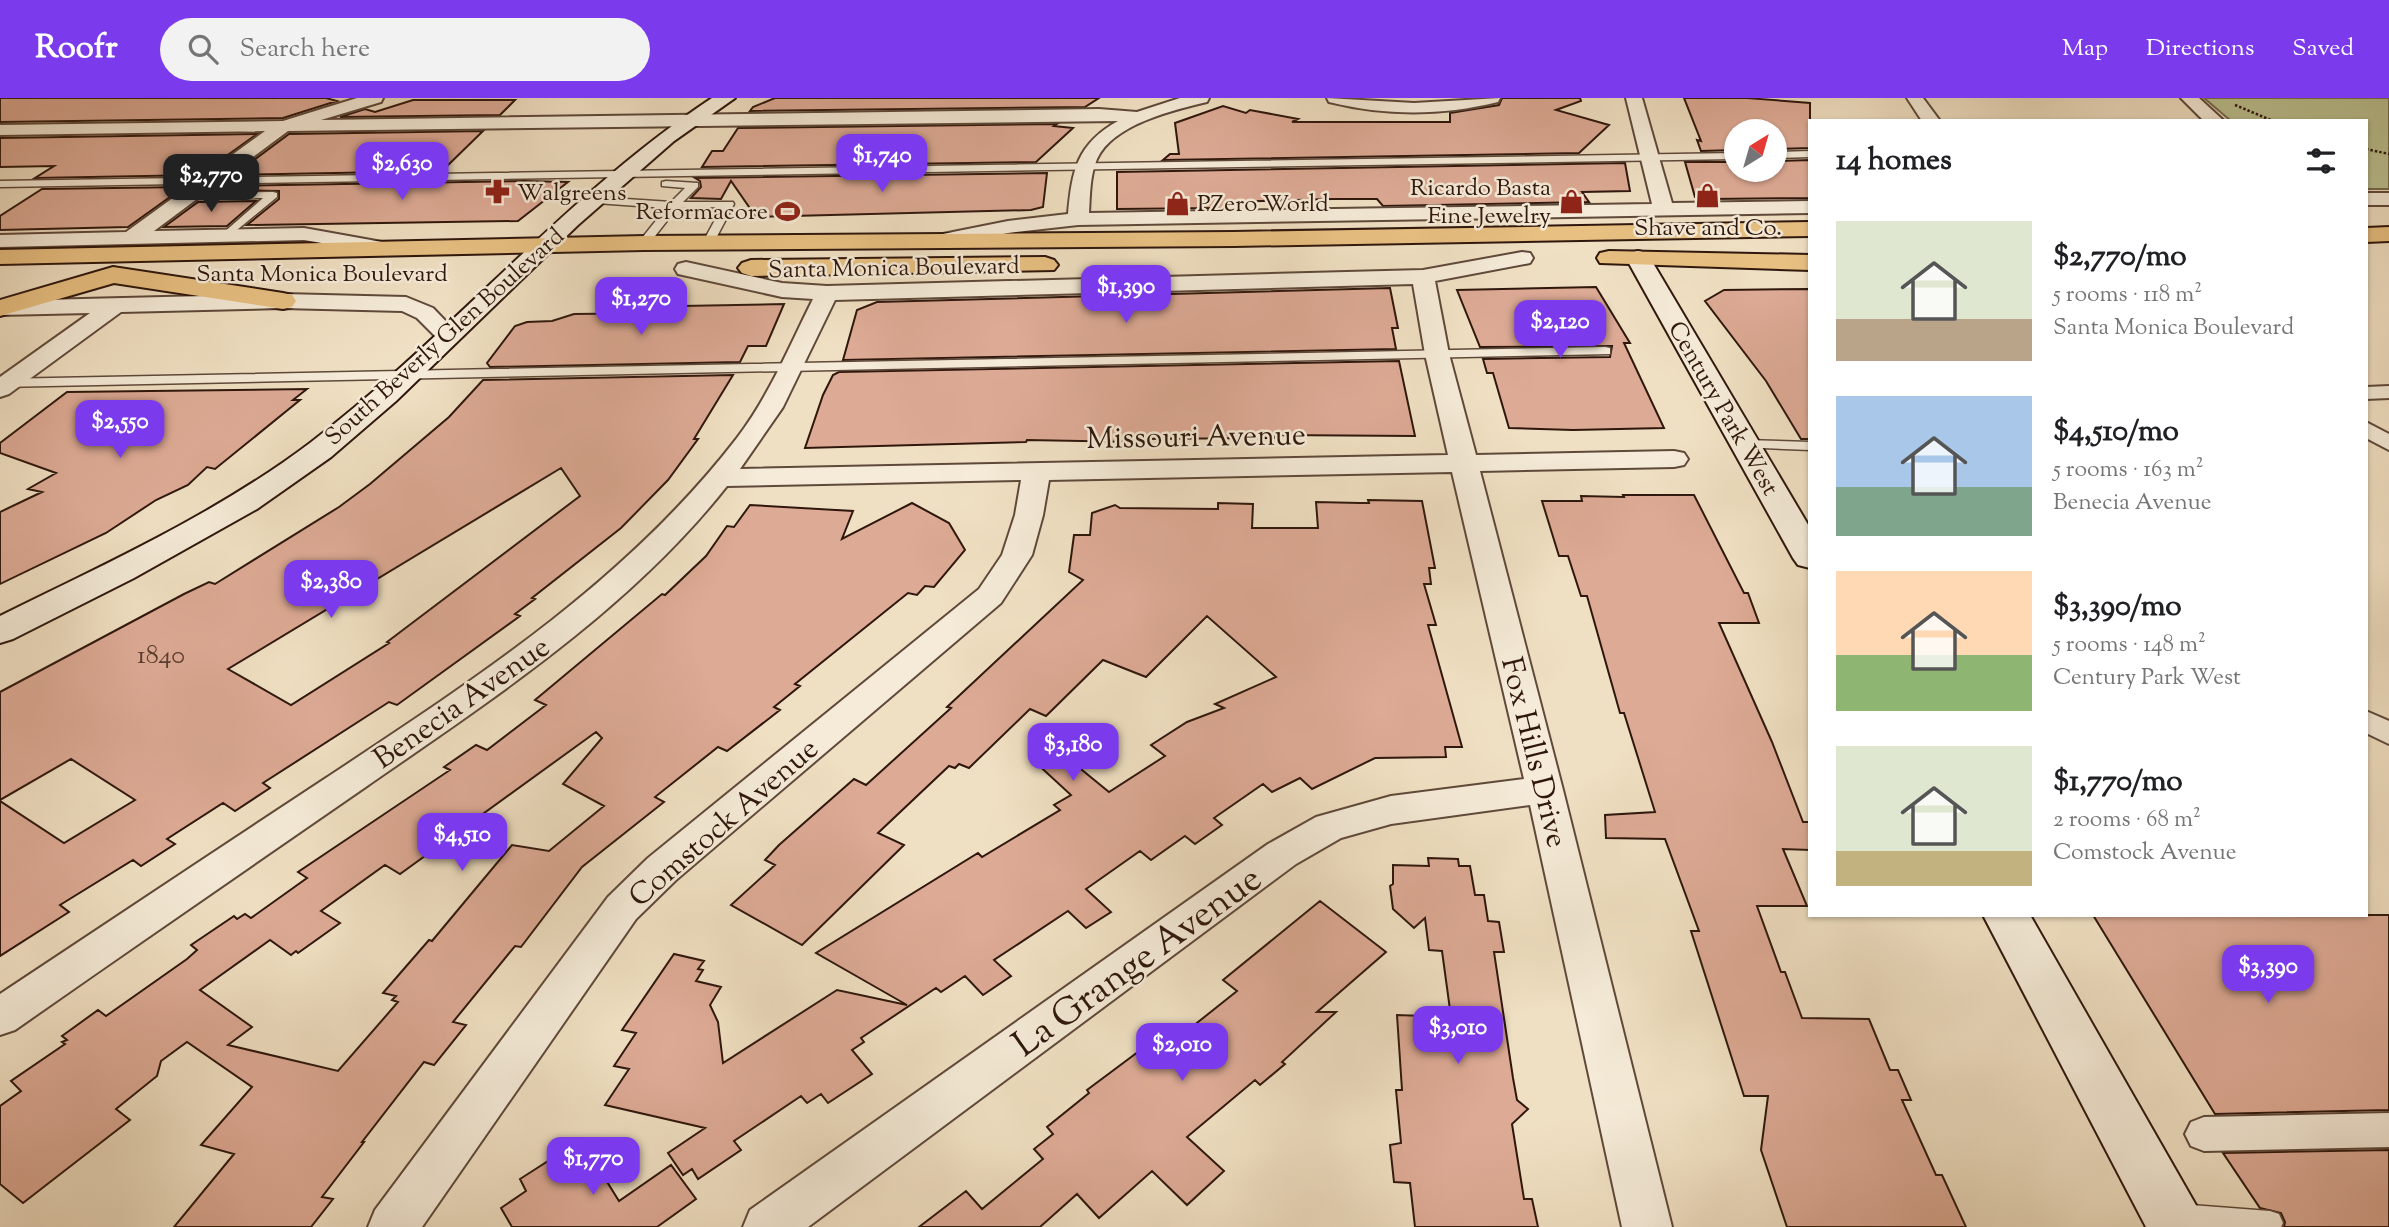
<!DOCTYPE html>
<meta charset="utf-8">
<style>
:root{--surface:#fff;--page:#f2f2f2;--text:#202124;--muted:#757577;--accent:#7c3aed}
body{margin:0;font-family:"Sorts Mill Goudy",serif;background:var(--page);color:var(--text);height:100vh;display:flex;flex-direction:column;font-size:26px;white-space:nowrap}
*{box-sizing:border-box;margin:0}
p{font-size:23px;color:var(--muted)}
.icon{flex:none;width:38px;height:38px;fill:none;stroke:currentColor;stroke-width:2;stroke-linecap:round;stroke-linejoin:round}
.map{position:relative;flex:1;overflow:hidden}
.details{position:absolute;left:1808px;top:21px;width:560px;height:798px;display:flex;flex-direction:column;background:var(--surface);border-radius:0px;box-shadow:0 2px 5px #0004}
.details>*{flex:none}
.needle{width:46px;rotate:37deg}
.controls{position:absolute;left:1724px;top:21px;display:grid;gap:14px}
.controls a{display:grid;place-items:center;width:63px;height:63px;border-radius:50%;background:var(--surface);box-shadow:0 2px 5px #0004;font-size:35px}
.price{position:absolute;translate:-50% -60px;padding:0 16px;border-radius:14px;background:var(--accent);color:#fff;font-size:23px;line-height:46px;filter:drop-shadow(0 2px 4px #0008)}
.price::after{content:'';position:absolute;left:50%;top:42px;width:21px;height:16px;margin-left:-10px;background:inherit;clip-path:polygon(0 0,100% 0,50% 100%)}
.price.on{background:#222;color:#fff}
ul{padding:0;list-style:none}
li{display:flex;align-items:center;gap:21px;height:175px;padding:0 28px}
li span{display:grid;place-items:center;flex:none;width:196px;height:140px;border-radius:0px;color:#555}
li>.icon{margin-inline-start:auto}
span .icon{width:84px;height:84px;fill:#fffc;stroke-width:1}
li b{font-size:30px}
h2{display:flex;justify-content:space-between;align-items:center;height:84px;padding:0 28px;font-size:30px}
header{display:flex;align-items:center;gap:42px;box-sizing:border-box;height:98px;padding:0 35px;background:var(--accent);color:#fff}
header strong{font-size:33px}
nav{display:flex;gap:38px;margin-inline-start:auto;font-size:24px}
.search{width:490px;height:63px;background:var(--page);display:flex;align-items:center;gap:18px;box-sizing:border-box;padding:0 24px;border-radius:38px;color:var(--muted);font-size:26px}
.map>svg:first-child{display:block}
</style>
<header>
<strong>Roofr</strong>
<div class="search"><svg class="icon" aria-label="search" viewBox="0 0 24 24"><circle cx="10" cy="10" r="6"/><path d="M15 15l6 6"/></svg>Search here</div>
<nav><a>Map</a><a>Directions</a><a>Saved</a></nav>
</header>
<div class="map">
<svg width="2389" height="1129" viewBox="0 0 2389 1129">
<rect width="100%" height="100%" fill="#f0e0c3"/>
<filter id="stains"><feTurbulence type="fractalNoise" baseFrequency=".00286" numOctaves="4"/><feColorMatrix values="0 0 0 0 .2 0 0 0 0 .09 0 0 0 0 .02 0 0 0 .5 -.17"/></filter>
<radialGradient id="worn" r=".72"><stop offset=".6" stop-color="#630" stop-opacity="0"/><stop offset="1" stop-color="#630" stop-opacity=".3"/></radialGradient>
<path fill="#bcc292" stroke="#766c50" stroke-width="2" d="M2204 0H2389V91H2366V23H2231Z"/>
<path fill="#ddaa95" stroke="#2f170d" stroke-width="2" fill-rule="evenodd" d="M0 0H326L337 3 283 20 0 24Z
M775 0H1099L1085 9 750 13 753 9Z
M1502 0H1580L1581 3 1556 12 1609 27 1579 55 1163 62 1170 56H1179L1175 25 1223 8 1246 15 1250 12 1298 21 1292 24H1450V15L1499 7Z
M1684 0H1747L1810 5V50L1774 51V33H1736V52L1701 53 1697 42 1701 43Z
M413 2H515L500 17 340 19 365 11 375 14Z
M1057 26 1054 28 1073 30 1036 64 702 69 712 53H723L738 30Z
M483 33 442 73 234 77 289 36Z
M257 36 200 77 35 80 54 68 0 69V40Z
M1810 62V100L1710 101 1695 99 1685 64H1736V72H1774V63Z
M1625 65 1630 93 1582 94 1589 104 1383 108 1377 101H1332L1226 104 1227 110H1220L1117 111V74Z
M1047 75 1043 109 1031 112 756 119 731 83 721 101 691 100 701 89 700 83 695 80Z
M524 83 568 84 518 123 247 127 279 101V93L213 92 219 88Z
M184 89 128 129 0 132V118L42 91Z
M256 103 227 128 164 129 198 104Z
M1596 189 1630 245H1624L1664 330 1573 332 1509 330 1493 275H1487L1483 261 1610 259 1612 248 1480 249 1457 192Z
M1390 190 1398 230H1392L1396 251 843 262 857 212 877 204Z
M1810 191V341H1801L1766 283 1705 203 1724 192Z
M784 206 766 248H748L740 264 490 269 487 265 515 228 527 224 552 223 574 216 664 215 681 208Z
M1399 263 1415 338 1274 337V340L1135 341V344L1027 342 1026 344 805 350 823 297 833 277 839 274Z
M733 277 694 341H698L668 382 621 430 532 500 535 501 515 516 520 518 397 607 389 604 263 685 270 690 235 713 223 705 167 741 175 746 141 768 133 762 60 807 69 814 0 858V703L64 745 135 702 71 661 0 702V594L184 496 209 484 215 486 339 409 370 386 449 319 483 282ZM561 370 580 398 387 544 389 545 291 607 228 571Z
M307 291 293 302H300L215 371 207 369 188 387 156 402 106 435 0 486V414L42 394 28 391 56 375 0 355V345L67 294Z
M1623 397H1694L1744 495H1748L1759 525H1719L1772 644 1803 724H1810V752L1783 751 1807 808H1757L1781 874H1785L1802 920 1869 921 1890 972H1898L1911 1002H1902L1936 1077H1942L1966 1129H1787L1761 1052 1768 998H1744L1691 833H1699L1665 741 1606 740 1605 717 1655 714 1624 615H1620L1587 498H1581L1568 458H1559L1542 403H1582L1581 398 1624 399Z
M1368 402 1422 403 1435 470H1429L1431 486H1424L1436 527H1428L1462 649H1445L1446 659 1375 660 1312 691 1300 680 1272 694 1263 686 1214 720 1222 727 1195 746 1185 738 1151 762 1140 753 1086 791 1111 814 1086 830 1068 813 994 862 1011 878 983 897 965 878 941 894 936 890 861 940 864 944 852 952 872 976 828 1005 821 996 807 1005 801 998 734 1043 741 1052 698 1081 692 1071 683 1077 668 1055 705 1030 605 1007 629 971 614 968 636 935 622 932 674 856 704 863 698 871 703 872 696 883 721 889 710 907 718 924 723 965 837 892 907 907 816 855 978 755 982 759 1060 712 1054 707 1071 697 1034 663 1049 645 1109 694 1165 658 1151 647 1187 624 1224 610 1215 606 1276 579 1207 518 1146 579 1103 562 1046 618 1030 611 969 670 959 666 955 670 949 668 878 735 904 747 802 847 731 807 775 767 765 762 779 747 854 681 866 687 951 610 947 609 1083 482 1069 474 1074 437H1090L1092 415 1115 407 1120 410 1218 411V405L1253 406 1252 430H1318L1316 404 1360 405H1369Z
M912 405 949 425 965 452 934 489 925 488 917 497 908 495 795 586 800 588 774 609 780 612 727 653 718 649 655 699 664 704 582 769 521 849 515 848 453 924 466 927 434 967 424 964 362 1044H364L322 1099 333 1101 311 1129H174L234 1056 201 1047 252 989 187 944 161 963 157 978 116 1011 130 1022 23 1105 0 1086V1008L21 993 11 983 65 946 62 944 67 942 62 938 98 912 106 918 187 861 197 852 191 847 234 818 237 821 245 816 251 820 307 780 298 774 450 672 444 669 476 647 487 652 546 607 535 602 662 496 665 497 706 458 727 428 734 429 750 407 853 413 842 441ZM596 634 602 640 563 686 604 708 549 753 512 747 432 843 429 842 383 895 396 898 392 902 398 904 338 973 228 947 252 929 200 892 270 842 291 857 296 853 298 855 340 825 321 813 385 767 400 776Z
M1428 760 1458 761 1459 768H1470L1475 797H1484L1488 823 1499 824 1504 854H1494L1513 980 1517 1002 1528 1011 1512 1026 1524 1101H1532L1538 1129H1415L1410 1085 1394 1084 1390 1047 1401 1045 1396 992H1402L1397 917 1451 919 1442 853 1429 852 1425 820 1414 830 1393 811 1390 788 1393 786V767L1429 768Z
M1320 803 1386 854 1317 914H1336L1282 964 1285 966 1260 987 1255 982 1187 1039 1224 1073 1187 1107 1152 1073 1099 1120 1077 1096 1040 1129H919L966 1093 982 1111 1043 1061 1034 1051 1053 1036 1047 1029 1089 995 1087 992 1158 939 1168 948 1237 893 1223 882Z
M2093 817H2389V1012L2215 1016Z
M581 1042 619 1103 671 1067 696 1101 657 1129H512L501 1110 526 1093 520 1081Z
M2389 1052V1129H2284L2285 1124 2281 1115 2260 1110 2223 1055Z"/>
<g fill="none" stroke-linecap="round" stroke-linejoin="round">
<defs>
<path id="service" d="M1810 53V59L1774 60V54Z
M1736 55V61L0 89V83Z
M666 83 698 85V89L683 104H733L734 106 713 146 703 144 722 109 677 110 648 147 644 148 638 145 666 110 596 105 591 102 596 99 671 104 685 90 662 88V84Z
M273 94 277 95V99L226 141 222 140V136L263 100 190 101 185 98 190 95Z
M1605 249 1610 250V256L0 289V281Z
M1745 342 1810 344V352L1740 349V343Z
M2178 1106 2270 1113 2279 1116 2283 1125 2281 1129H2174L2169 1127 2165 1118 2169 1109Z"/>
<path id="pedestrian" d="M2389 288V300L2366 301V289Z
M2366 324 2389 336V352L2366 340Z
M2366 613 2389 623V646L2366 635Z
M2389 1015V1049L2204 1053 2191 1048 2185 1036 2191 1024 2204 1019Z"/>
<path id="minor" d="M357 0H383L381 4 321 22 1099 11 1137 14 1180 0H1209L1207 4C1174 12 1113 26 1097 61 1090 77 1090 97 1089 115L1652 106 1626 0H1642L1672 105 1810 103V115L1078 127 1008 135 945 147 938 145 935 141 938 137 1008 123 1068 116C1072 72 1077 46 1118 23L288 33 154 133 304 130 393 146 397 150 393 154 386 156 304 142 0 149V137L126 134 265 33 0 37V27L283 23Z
M1327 0 1414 5 1500 0 1498 4C1441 18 1386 18 1329 4Z
M1907 0H1923L1940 23H1922Z
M2181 0H2199L2224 23H2204Z
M2366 95H2389V107H2366Z
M1522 154 1530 155 1533 160 1530 165 1435 183 1449 256 1476 357 1674 353 1684 355 1688 361 1684 367 1674 369 1480 373 1563 692 1672 1129H1622L1530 707 1391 726 1341 740 1296 766 808 1129H743L750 1112 1268 746 1316 719 1391 698 1524 681 1452 374 1049 382 1043 417 1032 457 1001 505 676 782 636 821 422 1129H368L375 1112 608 799 648 760 979 491 1002 457 1015 417 1021 382 727 388C630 511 494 600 367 688 250 769 132 850 15 932L0 937V896C108 824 215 753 323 682 473 583 626 484 737 340 769 298 790 247 813 201L782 199 678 176 675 171 678 166 686 164 782 185 827 188 1423 172ZM1413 186 1425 256 1448 357 740 371 783 309 835 202Z
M283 196 406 199 433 210 459 237 455 242H439L417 220 402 213 283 210 121 214 9 296 0 299V279L90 215 0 217V203Z"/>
<path id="secondary" d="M712 0H735L674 43 578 127 396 303 331 359 257 411 134 480 13 541 0 545V518C105 466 216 416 310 345 451 238 564 98 712 0Z
M1638 153 1647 155 1650 160 1810 430V470L1798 467 1793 460 1626 160 1629 155Z
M1983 817H2030L2197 1109 2206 1129H2146Z"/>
<path id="primary" d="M1810 124V138L1234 148 644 152 0 166V152L644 138 1234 134Z
M2389 129V143L2366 144V130Z
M1609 153 1810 157V172L1600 165 1597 160 1600 155Z
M1045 159 1054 162 1058 167 1054 172 751 178 742 175 738 170 742 165 751 162Z
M113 169 283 195 292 197 296 203 292 209 283 211 114 185 0 218V202Z"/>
</defs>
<use href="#service" stroke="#5f493a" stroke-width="3"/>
<use href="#pedestrian" stroke="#5f493a" stroke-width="4"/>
<use href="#minor" stroke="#5f493a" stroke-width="4"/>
<use href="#secondary" stroke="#2f170d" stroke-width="4"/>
<use href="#primary" stroke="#2f170d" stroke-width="4"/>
<path stroke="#2f170d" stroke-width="2.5" stroke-dasharray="2.5 2" stroke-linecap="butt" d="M2235 7 2273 23
M2366 51 2389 56"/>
<use href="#service" fill="#f5ebd8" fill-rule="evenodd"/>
<use href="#pedestrian" fill="#f5ebd8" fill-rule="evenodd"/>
<use href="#minor" fill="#f5ebd8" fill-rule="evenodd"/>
<use href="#secondary" fill="#f5ebd8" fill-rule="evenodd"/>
<use href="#primary" fill="#e8c082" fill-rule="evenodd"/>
</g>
<defs>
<symbol id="pharmacy-bare" viewBox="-9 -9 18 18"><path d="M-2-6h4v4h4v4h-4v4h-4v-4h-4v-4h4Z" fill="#8f2418" stroke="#f5ebd8" stroke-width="2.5" paint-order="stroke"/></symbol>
<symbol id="shop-bare" viewBox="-9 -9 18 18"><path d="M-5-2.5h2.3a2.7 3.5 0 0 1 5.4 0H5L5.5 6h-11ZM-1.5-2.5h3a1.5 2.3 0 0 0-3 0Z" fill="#8f2418" stroke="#f5ebd8" stroke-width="2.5" paint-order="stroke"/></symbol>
<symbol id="stadium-bare" viewBox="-9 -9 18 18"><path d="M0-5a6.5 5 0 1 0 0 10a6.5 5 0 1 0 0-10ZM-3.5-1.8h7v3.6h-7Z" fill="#8f2418" stroke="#f5ebd8" stroke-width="2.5" paint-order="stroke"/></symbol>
</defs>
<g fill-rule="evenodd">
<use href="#pharmacy-bare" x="480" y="76" width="35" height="35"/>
<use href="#shop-bare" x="1690" y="80" width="35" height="35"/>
<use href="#shop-bare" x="1554" y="86" width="35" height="35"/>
<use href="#shop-bare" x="1160" y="88" width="35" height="35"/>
<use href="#stadium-bare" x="770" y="96" width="35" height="35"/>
</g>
<g text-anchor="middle" stroke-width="5" stroke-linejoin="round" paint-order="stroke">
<g font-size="24" fill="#2f170d" stroke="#f5ebd8" text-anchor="end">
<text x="1551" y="97">Ricardo Basta<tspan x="1551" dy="28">Fine Jewelry</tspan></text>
<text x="517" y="102" text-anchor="start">Walgreens</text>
<text x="1197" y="113" text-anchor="start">PZero World</text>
<text x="768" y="121">Reformacore</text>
<text x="1708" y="137" text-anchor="middle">Shave and Co.</text>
</g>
<g font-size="24" fill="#2f170d" stroke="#f5ebd8">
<text transform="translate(894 169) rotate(-1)" y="8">Santa Monica Boulevard</text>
<text x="322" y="183">Santa Monica Boulevard</text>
<text transform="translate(444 238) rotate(-42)" y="8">South Beverly Glen Boulevard</text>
<text transform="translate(1724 310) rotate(60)" y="8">Century Park West</text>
</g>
<g font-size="26" fill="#5a3c2f">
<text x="161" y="565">1840</text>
</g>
<g font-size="30" fill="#2f170d" stroke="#f5ebd8">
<text transform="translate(1196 338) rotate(-1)" y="10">Missouri Avenue</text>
<text transform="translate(461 604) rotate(-35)" y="10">Benecia Avenue</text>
<text transform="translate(1535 654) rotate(76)" y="10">Fox Hills Drive</text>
<text transform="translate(723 724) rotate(-41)" y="10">Comstock Avenue</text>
</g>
<g font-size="37" fill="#2f170d" stroke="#f5ebd8">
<text transform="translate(1136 862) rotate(-36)" y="13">La Grange Avenue</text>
</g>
</g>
<rect width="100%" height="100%" filter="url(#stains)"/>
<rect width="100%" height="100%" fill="url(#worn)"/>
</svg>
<div class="controls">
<a><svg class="needle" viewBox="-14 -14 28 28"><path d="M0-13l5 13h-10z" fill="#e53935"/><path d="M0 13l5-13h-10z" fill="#757577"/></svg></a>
</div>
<b class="price" style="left:882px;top:96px">$1,740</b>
<b class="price" style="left:402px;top:104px">$2,630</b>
<b class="price on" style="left:211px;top:116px">$2,770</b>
<b class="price" style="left:1126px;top:227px">$1,390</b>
<b class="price" style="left:641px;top:239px">$1,270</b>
<b class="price" style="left:1560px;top:262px">$2,120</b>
<b class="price" style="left:120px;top:362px">$2,550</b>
<b class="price" style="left:331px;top:522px">$2,380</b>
<b class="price" style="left:1073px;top:685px">$3,180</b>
<b class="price" style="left:462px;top:775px">$4,510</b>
<b class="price" style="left:2268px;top:907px">$3,390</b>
<b class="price" style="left:1458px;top:968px">$3,010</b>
<b class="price" style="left:1182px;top:985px">$2,010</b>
<b class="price" style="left:593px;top:1099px">$1,770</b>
<section class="details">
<h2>14 homes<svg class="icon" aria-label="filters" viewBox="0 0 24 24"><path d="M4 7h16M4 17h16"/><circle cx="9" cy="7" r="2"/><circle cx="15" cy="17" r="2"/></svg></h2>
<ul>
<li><span style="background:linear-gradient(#dfe7d0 70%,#b9a48a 0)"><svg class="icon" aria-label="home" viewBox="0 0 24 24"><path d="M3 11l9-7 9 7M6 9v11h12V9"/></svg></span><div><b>$2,770/mo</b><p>5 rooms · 118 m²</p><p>Santa Monica Boulevard</p></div></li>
<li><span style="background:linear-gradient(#a9c7e8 65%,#7fa58c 0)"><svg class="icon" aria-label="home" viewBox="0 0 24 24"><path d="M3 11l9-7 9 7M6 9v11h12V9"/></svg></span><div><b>$4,510/mo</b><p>5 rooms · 163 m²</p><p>Benecia Avenue</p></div></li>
<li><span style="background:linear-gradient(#ffd9b3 60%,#8fb573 0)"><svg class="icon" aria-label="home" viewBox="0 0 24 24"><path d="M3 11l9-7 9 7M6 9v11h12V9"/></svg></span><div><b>$3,390/mo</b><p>5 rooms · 148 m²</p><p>Century Park West</p></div></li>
<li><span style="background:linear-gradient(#dfe7d0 75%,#c2b280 0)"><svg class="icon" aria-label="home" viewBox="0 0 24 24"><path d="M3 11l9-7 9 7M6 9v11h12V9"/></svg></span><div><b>$1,770/mo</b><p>2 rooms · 68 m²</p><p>Comstock Avenue</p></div></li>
</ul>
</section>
</div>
